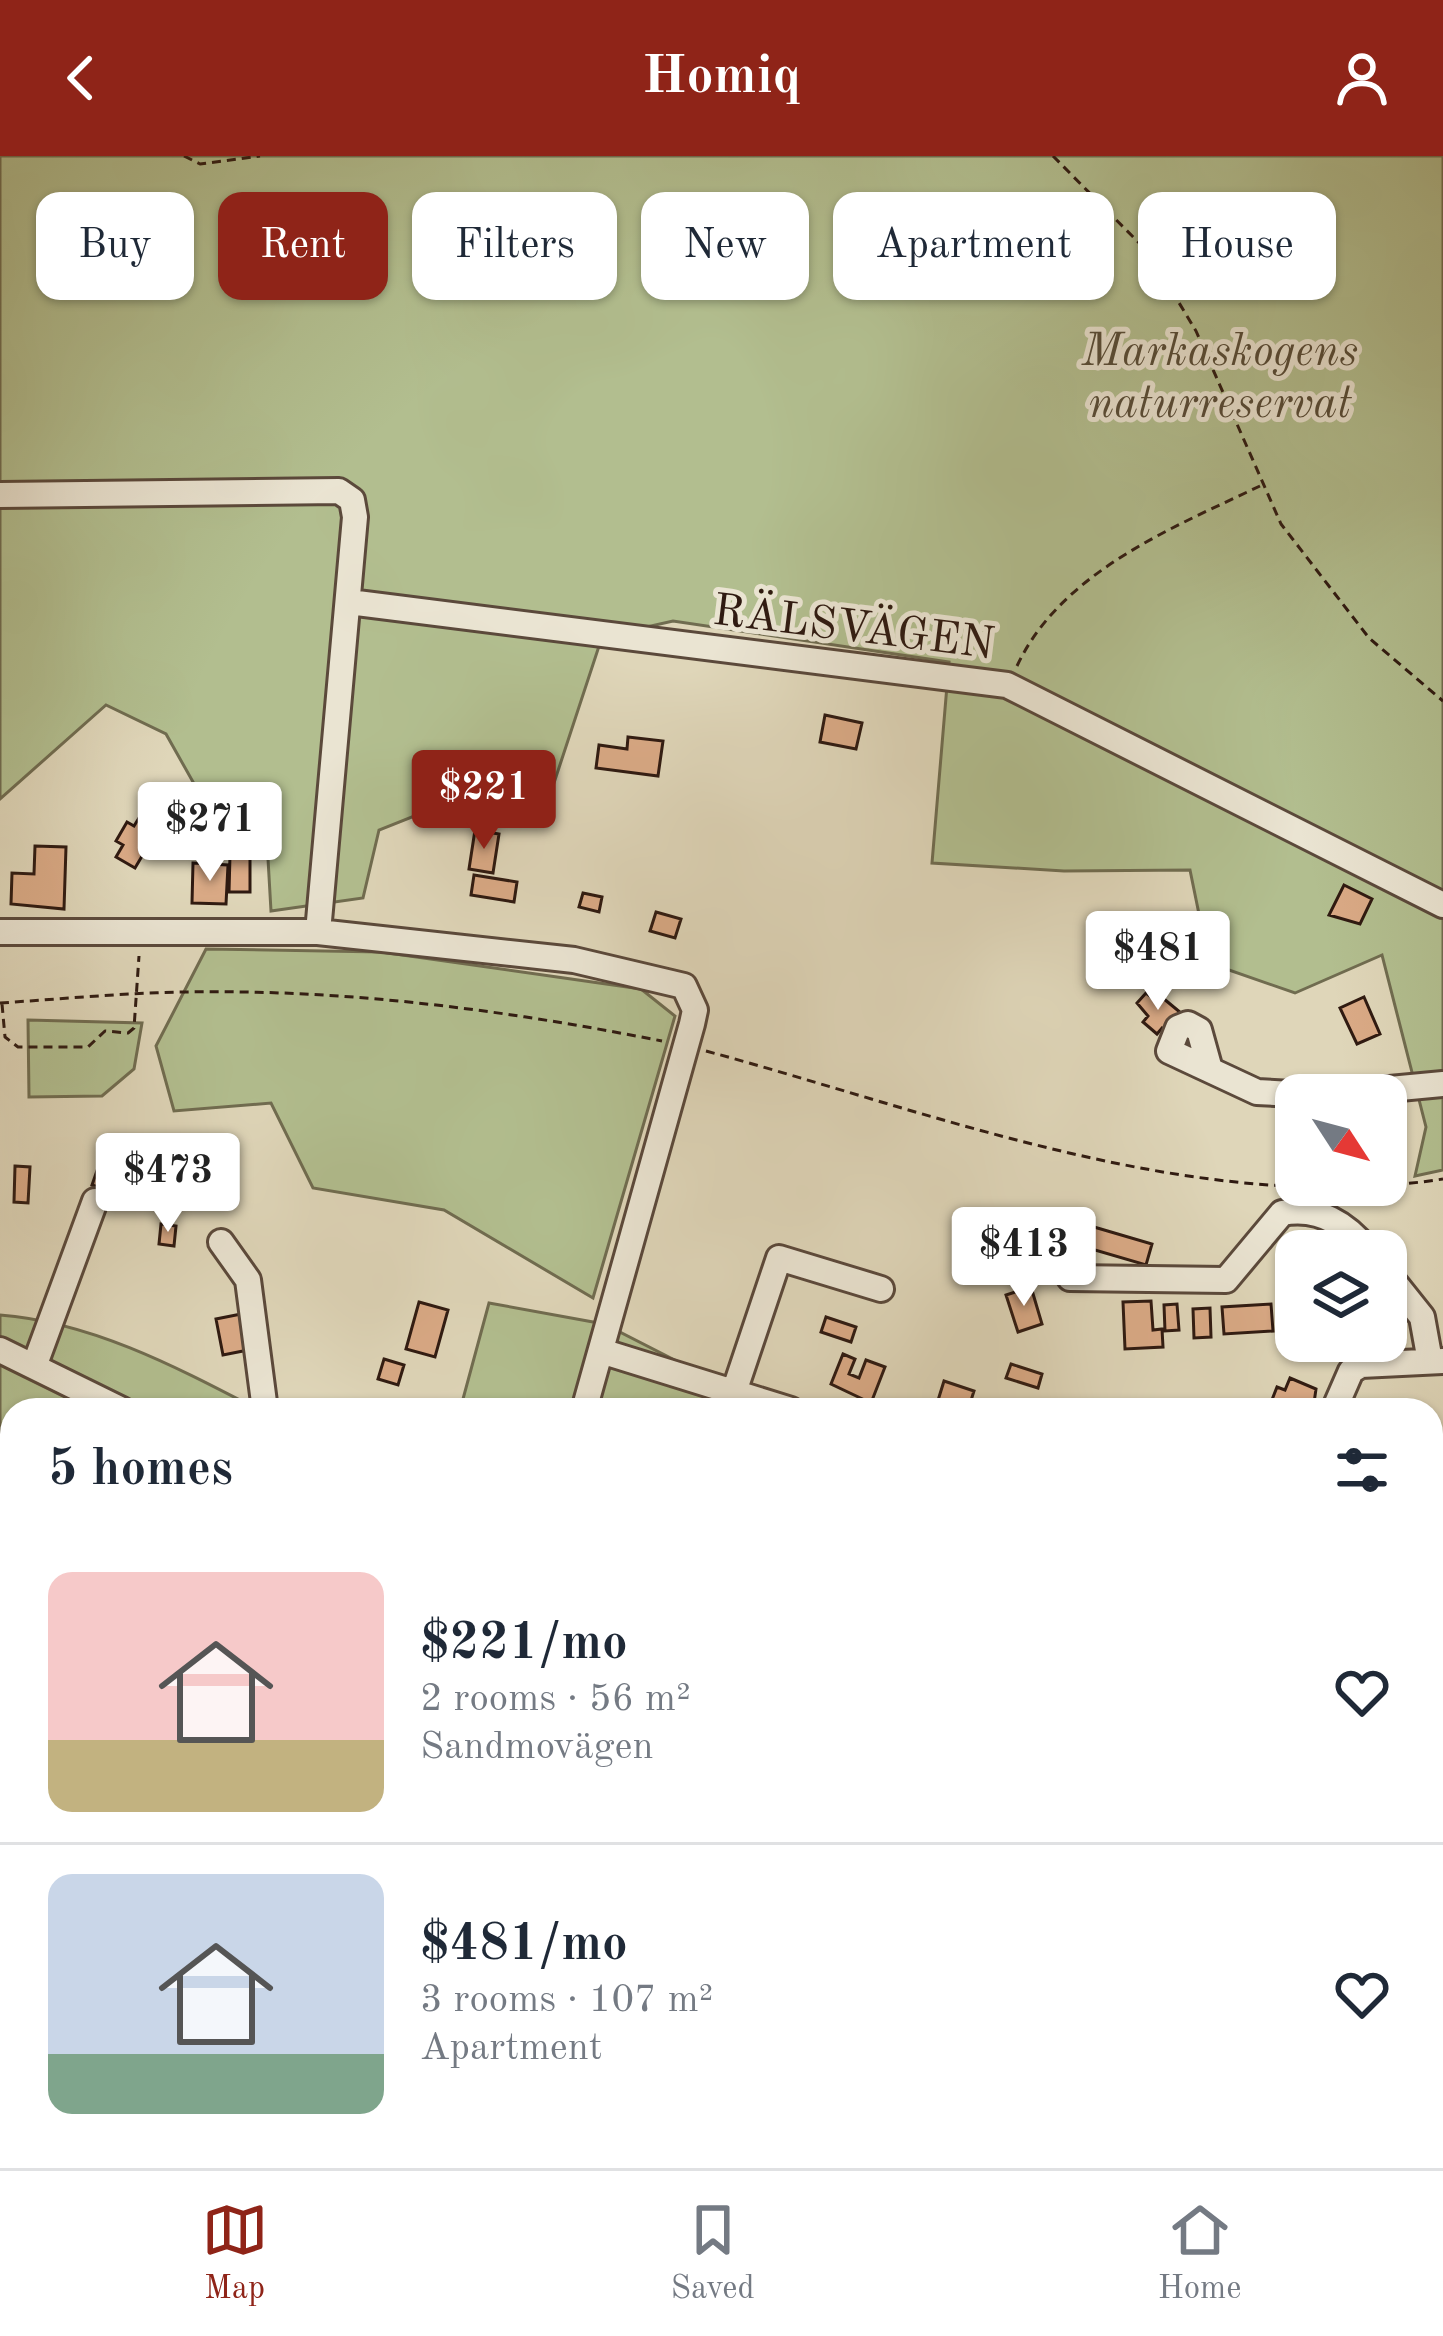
<!DOCTYPE html>
<meta charset="utf-8">
<style>
:root{--surface:#fff;--page:#f6f6f7;--text:#1f2937;--muted:#747a83;--line:#e0e1e3;--accent:#8f2418}
body{margin:0;font-family:"Old Standard TT",serif;background:var(--page);color:var(--text);height:100vh;display:flex;flex-direction:column;font-size:45px;white-space:nowrap}
*{box-sizing:border-box;margin:0}
p{font-size:39px;color:var(--muted)}
.icon{flex:none;width:66px;height:66px;fill:none;stroke:currentColor;stroke-width:2;stroke-linecap:round;stroke-linejoin:round}
.map{position:relative;flex:1;overflow:hidden}
.panel{position:absolute;left:0px;top:1242px;width:1443px;height:771px;display:flex;flex-direction:column;background:var(--surface);border-radius:36px 36px 0 0;box-shadow:0 3px 9px #0004}
.panel>*{flex:none}
.top-card{position:absolute;left:36px;top:36px;width:1371px;height:108px;display:flex;gap:24px}
.needle{width:78px;rotate:126deg}
.fabs{position:absolute;left:1275px;top:918px;display:grid;gap:24px}
.fabs a{display:grid;place-items:center;width:132px;height:132px;border-radius:24px;background:var(--surface);box-shadow:0 3px 9px #0004;font-size:60px}
.price{position:absolute;translate:-50% -102px;padding:0 27px;border-radius:12px;background:#fff;color:#222;font-size:39px;line-height:78px;filter:drop-shadow(0 3px 6px #0008)}
.price::after{content:'';position:absolute;left:50%;top:72px;width:36px;height:27px;margin-left:-18px;background:inherit;clip-path:polygon(0 0,100% 0,50% 100%)}
.price.selected{background:var(--accent);color:#fff}
ul{padding:0;list-style:none}
li{display:flex;align-items:center;gap:36px;height:300px;padding:0 48px}
li+li{border-top:3px solid var(--line)}
li span{display:grid;place-items:center;flex:none;width:336px;height:240px;border-radius:24px;color:#555}
li>.icon{margin-inline-start:auto}
span .icon{width:144px;height:144px;fill:#fffc;stroke-width:1}
li b{font-size:51px}
h2{display:flex;justify-content:space-between;align-items:center;height:144px;padding:0 48px;font-size:51px}
.chip{padding:0 42px;border-radius:24px;background:var(--surface);box-shadow:0 3px 9px #0004;font-size:42px;line-height:108px}
.chip.selected{background:var(--accent);color:#fff}
header{display:flex;justify-content:space-between;align-items:center;height:156px;padding:0 48px;background:var(--accent);color:#fff;font-size:54px;font-weight:600}
.tabs{display:flex;justify-content:space-around;align-items:center;height:168px;border-top:3px solid var(--line);background:var(--surface);font-size:33px;color:var(--muted)}
.tabs a{display:grid;justify-items:center;gap:6px}
.tabs .selected{color:var(--accent)}
.map>svg:first-child{display:block}
</style>
<header><svg class="icon" aria-label="back" viewBox="0 0 24 24"><path d="M15 5l-7 7 7 7"/></svg>Homiq<svg class="icon" aria-label="person" viewBox="0 0 24 24"><circle cx="12" cy="8" r="4"/><path d="M4 21q1-7 8-7t8 7"/></svg></header>
<div class="map">
<svg width="1443" height="2012" viewBox="0 0 1443 2012">
<rect width="100%" height="100%" fill="#dfd6b9"/>
<filter id="stains"><feTurbulence type="fractalNoise" baseFrequency=".00167" numOctaves="4"/><feColorMatrix values="0 0 0 0 .2 0 0 0 0 .09 0 0 0 0 .02 0 0 0 .5 -.17"/></filter>
<radialGradient id="worn" r=".72"><stop offset=".6" stop-color="#630" stop-opacity="0"/><stop offset="1" stop-color="#630" stop-opacity=".3"/></radialGradient>
<path fill="#b2be8f" stroke="#706c50" stroke-width="3" d="M0 0H1443V1014L1415 1020 1426 971 1382 799 1295 837 1209 807 1190 714 1064 715 932 707 949 506 673 465 602 481 553 630 462 641 379 674 363 742 271 755 264 633H197L166 578 106 549 0 643Z
M206 793 381 796 641 833 675 860 593 1142 444 1054 313 1032 271 947 174 955 156 890Z
M28 864 142 867 134 913 102 940 29 941Z
M489 1147 604 1168 700 1217 709 1254H460Z
M0 1159C92 1166 178 1212 259 1254H12V2001H642L651 2012H0Z
M1443 1325V1562L1431 1587V1327Z
M1005 2001H1277L1270 2012H999Z"/>
<path fill="#daaa86" stroke="#2f1a11" stroke-width="3" d="M825 559 862 567 856 593 820 586Z
M628 581 663 585 658 620 596 612 599 589 627 593Z
M142 657 161 668 135 712 116 701 123 689 116 685 127 666 134 670Z
M475 674 499 678 493 717 469 713Z
M35 690 66 691 64 753 11 748 12 717 34 718Z
M230 699 250 700V736H229Z
M193 707 228 709 226 748 192 747Z
M474 719 517 726 514 746 471 739Z
M1344 729 1372 743 1360 768 1329 759Z
M583 737 602 741 599 756 579 751Z
M656 756 681 763 675 782 650 775Z
M1100 797 1114 808 1105 821 1090 810Z
M1146 837 1154 843 1158 838 1181 857 1166 875 1162 872 1157 878 1143 866 1148 860 1137 847Z
M1364 841 1380 878 1357 888 1340 852Z
M99 1009 124 1018 117 1037 92 1029Z
M15 1010 30 1011 28 1047 14 1046Z
M179 1014 207 1019 203 1039 175 1035Z
M161 1068 176 1070 174 1090 159 1088Z
M993 1071 1041 1079 1037 1106 988 1098Z
M1094 1071 1152 1088 1146 1109 1088 1092Z
M1031 1131 1042 1168 1018 1176 1006 1139Z
M1151 1145 1153 1174 1162 1173 1163 1191 1125 1193 1123 1146Z
M419 1146 448 1154 435 1201 406 1193Z
M1177 1148 1179 1174 1165 1175 1164 1149Z
M1271 1148 1273 1175 1224 1178 1222 1151Z
M1210 1152 1211 1181 1194 1182 1193 1153Z
M241 1158 248 1194 223 1199 216 1163Z
M826 1161 856 1171 851 1186 821 1176Z
M843 1198 855 1203 849 1218 859 1222 866 1204 885 1211 871 1247 831 1228Z
M384 1203 404 1209 398 1229 378 1223Z
M1011 1208 1042 1218 1038 1232 1006 1222Z
M1290 1222 1316 1233 1313 1254H1268L1277 1231 1285 1234Z
M944 1225 974 1235 968 1254H935Z"/>
<g fill="none" stroke-linecap="round" stroke-linejoin="round">
<defs>
<path id="minor" d="M0 339 339 335 352 344 355 361 318 776
M349 446 1007 529 1443 749
M0 776H318L574 804 684 830 695 854 692 868 584 1254
M1209 910 1199 874 1188 868 1178 872 1169 895 1257 936 1310 939
M1326 939 1443 928
M221 1086 248 1124 265 1254
M1386 1116 1422 1161 1430 1205
M1070 1122 1226 1124 1282 1057C1318 1050 1347 1068 1368 1095
M0 1194 122 1254
M601 1195 791 1254
M35 1208 95 1045
M734 1236 779 1102 881 1133
M1334 1254 1351 1215 1361 1209 1443 1205
M1431 1699H1443
M0 1923 12 1919"/>
</defs>
<use href="#minor" stroke="#5b493b" stroke-width="30"/>
<path stroke="#2f1a11" stroke-width="3" stroke-dasharray="9 6" stroke-linecap="butt" d="M184 0 200 8 260 0
M1053 0 1149 97 1196 175 1281 368 1369 482 1443 545
M1017 510C1061 416 1172 372 1260 330
M0 847C61 843 123 837 185 836 345 833 505 854 662 885
M2 848 5 881 18 891H88L105 875 128 877 134 872 139 800
M706 895C942 959 1196 1061 1443 1023
M445 2001 448 2012
M655 2001 664 2012"/>
<use href="#minor" stroke="#eae4d2" stroke-width="24"/>
</g>
<g text-anchor="middle" stroke-width="10" stroke-linejoin="round" paint-order="stroke">
<g font-size="45" font-style="italic" fill="#564b37" stroke="#eae4d2">
<text x="1220" y="209">Markaskogens<tspan x="1220" dy="52">naturreservat</tspan></text>
</g>
<g font-size="45" fill="#2f1a11" stroke="#eae4d2">
<text transform="translate(854 469) rotate(7)" y="16">RÄLSVÄGEN</text>
</g>
</g>
<rect width="100%" height="100%" filter="url(#stains)"/>
<rect width="100%" height="100%" fill="url(#worn)"/>
</svg>
<div class="fabs">
<a><svg class="needle" viewBox="-14 -14 28 28"><path d="M0-13l5 13h-10z" fill="#e53935"/><path d="M0 13l5-13h-10z" fill="#747a83"/></svg></a>
<a><svg class="icon" aria-label="layers" viewBox="0 0 24 24"><path d="M12 4l9 5-9 5-9-5zM3 14l9 5 9-5"/></svg></a>
</div>
<b class="price selected" style="left:484px;top:696px">$221</b>
<b class="price" style="left:210px;top:728px">$271</b>
<b class="price" style="left:1158px;top:857px">$481</b>
<b class="price" style="left:168px;top:1079px">$473</b>
<b class="price" style="left:1024px;top:1153px">$413</b>
<div class="top-card">
<a class="chip">Buy</a>
<a class="chip selected">Rent</a>
<a class="chip">Filters</a>
<a class="chip">New</a>
<a class="chip">Apartment</a>
<a class="chip">House</a>
</div>
<section class="panel">
<h2>5 homes<svg class="icon" aria-label="filters" viewBox="0 0 24 24"><path d="M4 7h16M4 17h16"/><circle cx="9" cy="7" r="2"/><circle cx="15" cy="17" r="2"/></svg></h2>
<ul>
<li><span style="background:linear-gradient(#f6c9c9 70%,#c2b280 0)"><svg class="icon" aria-label="home" viewBox="0 0 24 24"><path d="M3 11l9-7 9 7M6 9v11h12V9"/></svg></span><div><b>$221/mo</b><p>2 rooms · 56 m²</p><p>Sandmovägen</p></div><svg class="icon" aria-label="heart" viewBox="0 0 24 24"><path d="M12 20l-8-8c-3-5 5-10 8-4 3-6 11-1 8 4z"/></svg></li>
<li><span style="background:linear-gradient(#c9d6e8 75%,#7fa58c 0)"><svg class="icon" aria-label="home" viewBox="0 0 24 24"><path d="M3 11l9-7 9 7M6 9v11h12V9"/></svg></span><div><b>$481/mo</b><p>3 rooms · 107 m²</p><p>Apartment</p></div><svg class="icon" aria-label="heart" viewBox="0 0 24 24"><path d="M12 20l-8-8c-3-5 5-10 8-4 3-6 11-1 8 4z"/></svg></li>
</ul>
</section>
</div>
<nav class="tabs">
<a class="selected"><svg class="icon" aria-label="map" viewBox="0 0 24 24"><path d="M3 6l6-2 6 2 6-2v14l-6 2-6-2-6 2zM9 4v14M15 6v14"/></svg>Map</a>
<a><svg class="icon" aria-label="saved" viewBox="0 0 24 24"><path d="M7 4h10v16l-5-4-5 4z"/></svg>Saved</a>
<a><svg class="icon" aria-label="home" viewBox="0 0 24 24"><path d="M3 11l9-7 9 7M6 9v11h12V9"/></svg>Home</a>
</nav>
